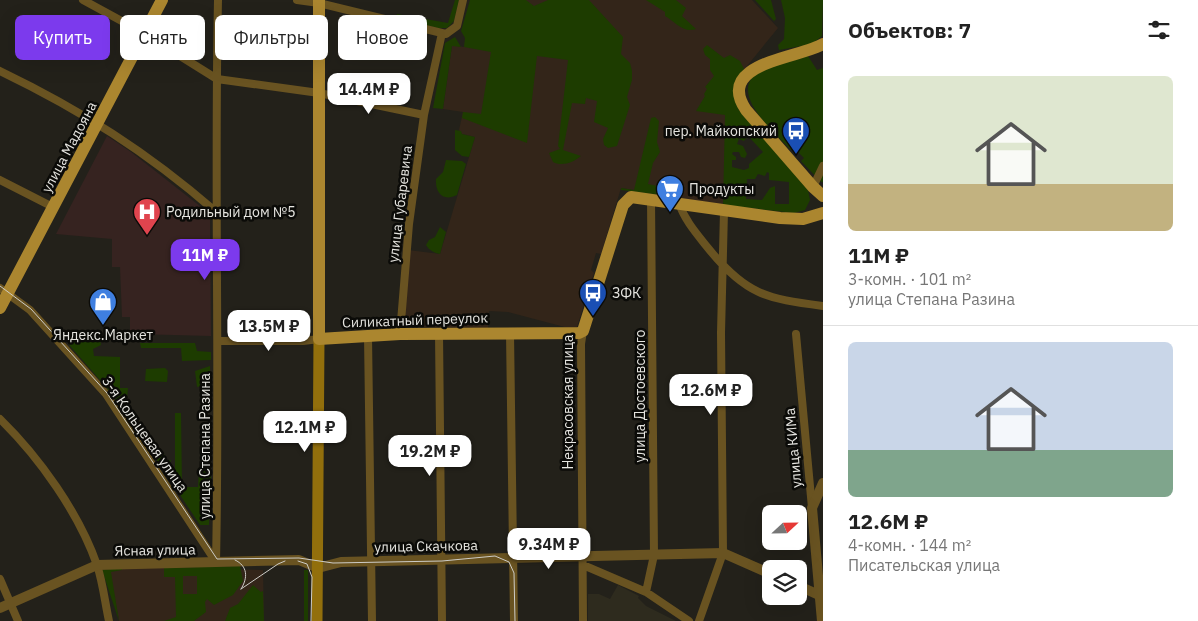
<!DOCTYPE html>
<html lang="ru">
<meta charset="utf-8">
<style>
:root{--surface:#fff;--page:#f6f6f6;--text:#222;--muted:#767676;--line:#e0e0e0;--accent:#7c3aed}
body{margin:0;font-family:"IBM Plex Sans",sans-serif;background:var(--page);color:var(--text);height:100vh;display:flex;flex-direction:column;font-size:19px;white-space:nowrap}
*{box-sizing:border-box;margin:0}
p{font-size:16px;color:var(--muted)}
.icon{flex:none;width:28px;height:28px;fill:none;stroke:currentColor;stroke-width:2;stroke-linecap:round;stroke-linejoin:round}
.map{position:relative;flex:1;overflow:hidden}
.sheet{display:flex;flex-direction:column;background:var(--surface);width:375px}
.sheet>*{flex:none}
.top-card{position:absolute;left:15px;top:15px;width:475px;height:45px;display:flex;gap:10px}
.needle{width:32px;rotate:68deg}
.tools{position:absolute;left:762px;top:505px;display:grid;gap:10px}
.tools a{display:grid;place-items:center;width:45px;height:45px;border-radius:8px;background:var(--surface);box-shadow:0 5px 20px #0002;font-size:25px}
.price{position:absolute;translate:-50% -42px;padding:0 11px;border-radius:10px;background:#fff;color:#222;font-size:16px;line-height:32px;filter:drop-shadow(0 1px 2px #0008)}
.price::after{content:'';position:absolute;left:50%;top:30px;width:15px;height:11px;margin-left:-8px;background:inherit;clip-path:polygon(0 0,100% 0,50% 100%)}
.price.current{background:var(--accent);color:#fff}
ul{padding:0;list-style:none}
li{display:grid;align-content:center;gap:10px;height:265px;padding:0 25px}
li+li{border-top:1px solid var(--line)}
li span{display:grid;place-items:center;height:155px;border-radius:8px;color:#555}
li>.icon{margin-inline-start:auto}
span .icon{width:90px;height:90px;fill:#fffc;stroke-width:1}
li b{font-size:21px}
h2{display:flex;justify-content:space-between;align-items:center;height:60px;padding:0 25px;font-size:21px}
.pill{padding:0 18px;border-radius:8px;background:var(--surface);box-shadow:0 5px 20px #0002;font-size:18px;line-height:45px}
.pill.current{background:var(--accent);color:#fff}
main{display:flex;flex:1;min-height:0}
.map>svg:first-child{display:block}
</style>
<main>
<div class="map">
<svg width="823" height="621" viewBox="0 0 823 621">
<rect width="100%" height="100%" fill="#23211a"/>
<path fill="#2e2b1e" d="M618 585 639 596 638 598 646 606 676 621H588V594H599L610 599Z"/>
<path fill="#332519" d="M472 0H752L778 28 738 77 723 205 621 188 601 254 596 253 591 270 594 273 576 330 508 312 489 311 488 328 407 327 405 317 408 250 440 254 475 137 462 134 459 130 463 112 443 109 452 45 464 47Z
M109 567 263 570 264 621H119Z"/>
<path fill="#362320" d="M107 136 131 152 210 214 211 336 136 334 130 331V317H122L120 267H112V239L56 234Z"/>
<path fill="#1d3c00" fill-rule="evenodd" d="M455 0H459L454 21 447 28H437L396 18 397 14 448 23Z
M470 0H526L534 6 548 0H589L623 37 621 54 630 63 632 71V80L627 97 630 105 617 146 608 148 604 145 603 139 608 128 594 122 597 101 586 98 585 104 572 103 563 150 581 156C574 162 562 167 553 162L549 153 560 149 558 146 568 60 537 56 527 143 462 118 463 112 481 114 491 52 464 47 465 38 461 31Z
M646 0H676L686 8 682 16 696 29C684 34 674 21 665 16V12Z
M755 0H771L776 19 774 21Z
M781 0H823L822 36 812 44 779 50 778 45 784 39 785 18Z
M455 37 461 47 452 46 443 109 433 108 445 43Z
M707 45 724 58 730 55 740 61 744 69C734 80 733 97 739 110L808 190 810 200 805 210 794 213 723 205 725 115 696 111 705 96 704 94 707 89 705 87 714 76 710 70V59L705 55 703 49ZM748 136 763 152 749 164V168L744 170 732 167V160H736V157L732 154 733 152H739L741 157 745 158 747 154 743 146 737 144 739 139 744 141ZM767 172 769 173V180L789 182V204H775V186L770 188 762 200 746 199 747 179H755L758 174 765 176Z
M808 56 817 70 823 68V182H821L801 161 804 158 794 148 791 150C776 134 722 89 763 70 776 63 793 60 808 56Z
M655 117 659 121 657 142 660 152 653 163 648 184 677 190 678 197 621 190V188L634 190 651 118Z
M455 130 461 131 462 134 475 137 469 157 462 156 455 150Z
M446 160 462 161 466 164 457 195C443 202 435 193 436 179L443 172Z
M440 227 446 232 440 254C434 253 429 250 426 245L429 240 435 237Z
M71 339 100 340 101 345 93 349 94 356 120 357V388H128L126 408 122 409 107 388 70 346 68 342Z
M140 343H195L197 351 211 352V360L182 361 181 348H141Z
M210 366V384L197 387 195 371Z
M165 368 168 371 167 382 145 381 146 369Z
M175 413H181L182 487 176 489 168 476 175 471Z
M201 427H211V444H201Z
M152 444 157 451 164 454 166 460H171L167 472H165L148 447Z
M201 450H211V468H201Z
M199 471H211V480H207L210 481 209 525H200L178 492 183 490 182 487H198Z
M240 566 243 581 233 595 214 605 207 599 205 602 206 612 194 621H164L176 617 175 577H164V568ZM183 576H197V594H183Z
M122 567V570L111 572 119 621 102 570Z
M304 570H308V621H304Z
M253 585 261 592 263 591 264 621H225L230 608 238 604Z"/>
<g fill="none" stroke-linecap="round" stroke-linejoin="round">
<path stroke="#695321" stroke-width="8" d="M83 0 140 31
M297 0 319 3 446 34 457 26 463 0
M145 34 217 79 319 93 424 115
M0 71C81 110 147 152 215 211
M0 180 49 205
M813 187 823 166
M679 203C685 221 697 234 708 248 745 294 766 299 823 306
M0 288 30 310 106 394 216 562
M583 331 581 344 583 621
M439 333 442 621
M510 333 514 621
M400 334 409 224 424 115 442 33
M796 334 812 508
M368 336 372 621
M218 341H303L319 339
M0 419C39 457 79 513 97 565 103 583 105 603 109 621
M216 562C220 374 214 187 218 0
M583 565 646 592 689 621
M0 579 18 621
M646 592 654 555 651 199
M699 621 723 553 721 333 724 211"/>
<path stroke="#695321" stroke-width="10" d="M799 586 821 596
M0 608 97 565 299 560 318 568 341 562 723 553 771 574
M822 621 812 508 823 483"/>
<path stroke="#926f0c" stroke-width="11" d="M317 621 319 339"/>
<path stroke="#ab862f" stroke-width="12" d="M319 0V339L400 334 579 333 583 331 623 205 631 197 780 218 803 219 823 213
M823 44C801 58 714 62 746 110L813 187 823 196
M0 308 162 0"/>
<path stroke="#cdccc7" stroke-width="1" d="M0 286 31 309 107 393 217 559 299 558 333 563 442 561 495 556 509 562 514 573 515 621
M235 560C248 566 248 578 241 589
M298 561 307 564 312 577 311 621
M241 589 278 564 285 561"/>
</g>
<defs>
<symbol id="bus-pin" viewBox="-11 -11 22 30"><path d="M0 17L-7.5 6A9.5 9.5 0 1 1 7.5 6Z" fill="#1a4fb4" stroke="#0b0b08"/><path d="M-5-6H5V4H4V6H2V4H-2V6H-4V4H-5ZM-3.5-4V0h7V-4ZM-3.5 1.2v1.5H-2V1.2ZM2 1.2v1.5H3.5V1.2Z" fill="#fff"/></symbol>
<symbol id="supermarket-pin" viewBox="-11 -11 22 30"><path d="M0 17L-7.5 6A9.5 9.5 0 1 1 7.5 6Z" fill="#3f7fe0" stroke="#0b0b08"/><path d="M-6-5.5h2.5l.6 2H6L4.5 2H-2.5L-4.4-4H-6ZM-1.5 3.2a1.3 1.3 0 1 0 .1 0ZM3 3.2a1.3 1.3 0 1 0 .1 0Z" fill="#fff"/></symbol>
<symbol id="hospital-pin" viewBox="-11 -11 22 30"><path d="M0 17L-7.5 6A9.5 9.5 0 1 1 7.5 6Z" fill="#e0444e" stroke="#0b0b08"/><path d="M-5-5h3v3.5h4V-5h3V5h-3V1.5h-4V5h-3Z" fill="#fff"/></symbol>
<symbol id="shop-pin" viewBox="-11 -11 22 30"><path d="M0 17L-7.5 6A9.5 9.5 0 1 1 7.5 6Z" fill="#3f7fe0" stroke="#0b0b08"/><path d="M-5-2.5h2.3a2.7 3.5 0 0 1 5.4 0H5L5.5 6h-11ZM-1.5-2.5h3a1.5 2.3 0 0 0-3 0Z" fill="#fff"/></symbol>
</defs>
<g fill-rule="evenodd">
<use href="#bus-pin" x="780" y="115" width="32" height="43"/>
<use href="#supermarket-pin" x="654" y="173" width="32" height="43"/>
<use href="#hospital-pin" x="131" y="196" width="32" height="43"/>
<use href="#bus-pin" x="577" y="277" width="32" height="43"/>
<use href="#shop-pin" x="87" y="286" width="32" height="43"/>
</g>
<g text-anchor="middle" stroke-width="5" stroke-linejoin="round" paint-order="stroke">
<g font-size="14" fill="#e6e5e0" stroke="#0b0b08" text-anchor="start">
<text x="777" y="136" text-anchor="end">пер. Майкопский</text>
<text x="689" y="194">Продукты</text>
<text x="166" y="217">Родильный дом №5</text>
<text x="612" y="298">ЗФК</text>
<text x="103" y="340" text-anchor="middle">Яндекс.Маркет</text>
</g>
<g font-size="14" fill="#e6e5e0" stroke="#0b0b08">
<text transform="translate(69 147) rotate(-62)" y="5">улица Мадояна</text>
<text transform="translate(400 204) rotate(-83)" y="5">улица Губаревича</text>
<text transform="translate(415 320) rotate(-2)" y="5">Силикатный переулок</text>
<text transform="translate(640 396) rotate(-90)" y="5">улица Достоевского</text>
<text transform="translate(568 402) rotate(-90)" y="5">Некрасовская улица</text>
<text transform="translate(145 434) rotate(55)" y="5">3-я Кольцевая улица</text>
<text transform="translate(205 446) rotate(-90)" y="5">улица Степана Разина</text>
<text transform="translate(793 448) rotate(-95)" y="5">улица КИМа</text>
<text transform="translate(426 546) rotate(-1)" y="5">улица Скачкова</text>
<text transform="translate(155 550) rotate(-1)" y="5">Ясная улица</text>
</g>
</g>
</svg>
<div class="tools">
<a><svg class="needle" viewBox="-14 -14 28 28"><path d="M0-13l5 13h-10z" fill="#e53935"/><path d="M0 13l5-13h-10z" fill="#767676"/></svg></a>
<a><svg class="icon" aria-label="layers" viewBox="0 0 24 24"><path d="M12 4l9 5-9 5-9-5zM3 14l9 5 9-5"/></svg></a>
</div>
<b class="price" style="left:369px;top:115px">14.4M ₽</b>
<b class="price current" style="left:205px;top:281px">11M ₽</b>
<b class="price" style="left:269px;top:352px">13.5M ₽</b>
<b class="price" style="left:711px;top:416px">12.6M ₽</b>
<b class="price" style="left:305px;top:453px">12.1M ₽</b>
<b class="price" style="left:430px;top:477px">19.2M ₽</b>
<b class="price" style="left:549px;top:570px">9.34M ₽</b>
<div class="top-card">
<a class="pill current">Купить</a>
<a class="pill">Снять</a>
<a class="pill">Фильтры</a>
<a class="pill">Новое</a>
</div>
</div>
<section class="sheet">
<h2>Объектов: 7<svg class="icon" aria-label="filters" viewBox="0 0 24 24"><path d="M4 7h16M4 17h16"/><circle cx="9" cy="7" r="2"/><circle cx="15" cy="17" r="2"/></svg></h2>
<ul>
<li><span style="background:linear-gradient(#dfe7d0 70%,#c2b280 0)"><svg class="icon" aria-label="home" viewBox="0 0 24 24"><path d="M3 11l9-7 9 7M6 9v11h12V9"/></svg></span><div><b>11M ₽</b><p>3-комн. · 101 m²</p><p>улица Степана Разина</p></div></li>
<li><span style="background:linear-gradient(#c9d6e8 70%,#7fa58c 0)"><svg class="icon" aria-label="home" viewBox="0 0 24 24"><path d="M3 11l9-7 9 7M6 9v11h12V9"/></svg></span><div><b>12.6M ₽</b><p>4-комн. · 144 m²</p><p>Писательская улица</p></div></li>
</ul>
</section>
</main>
